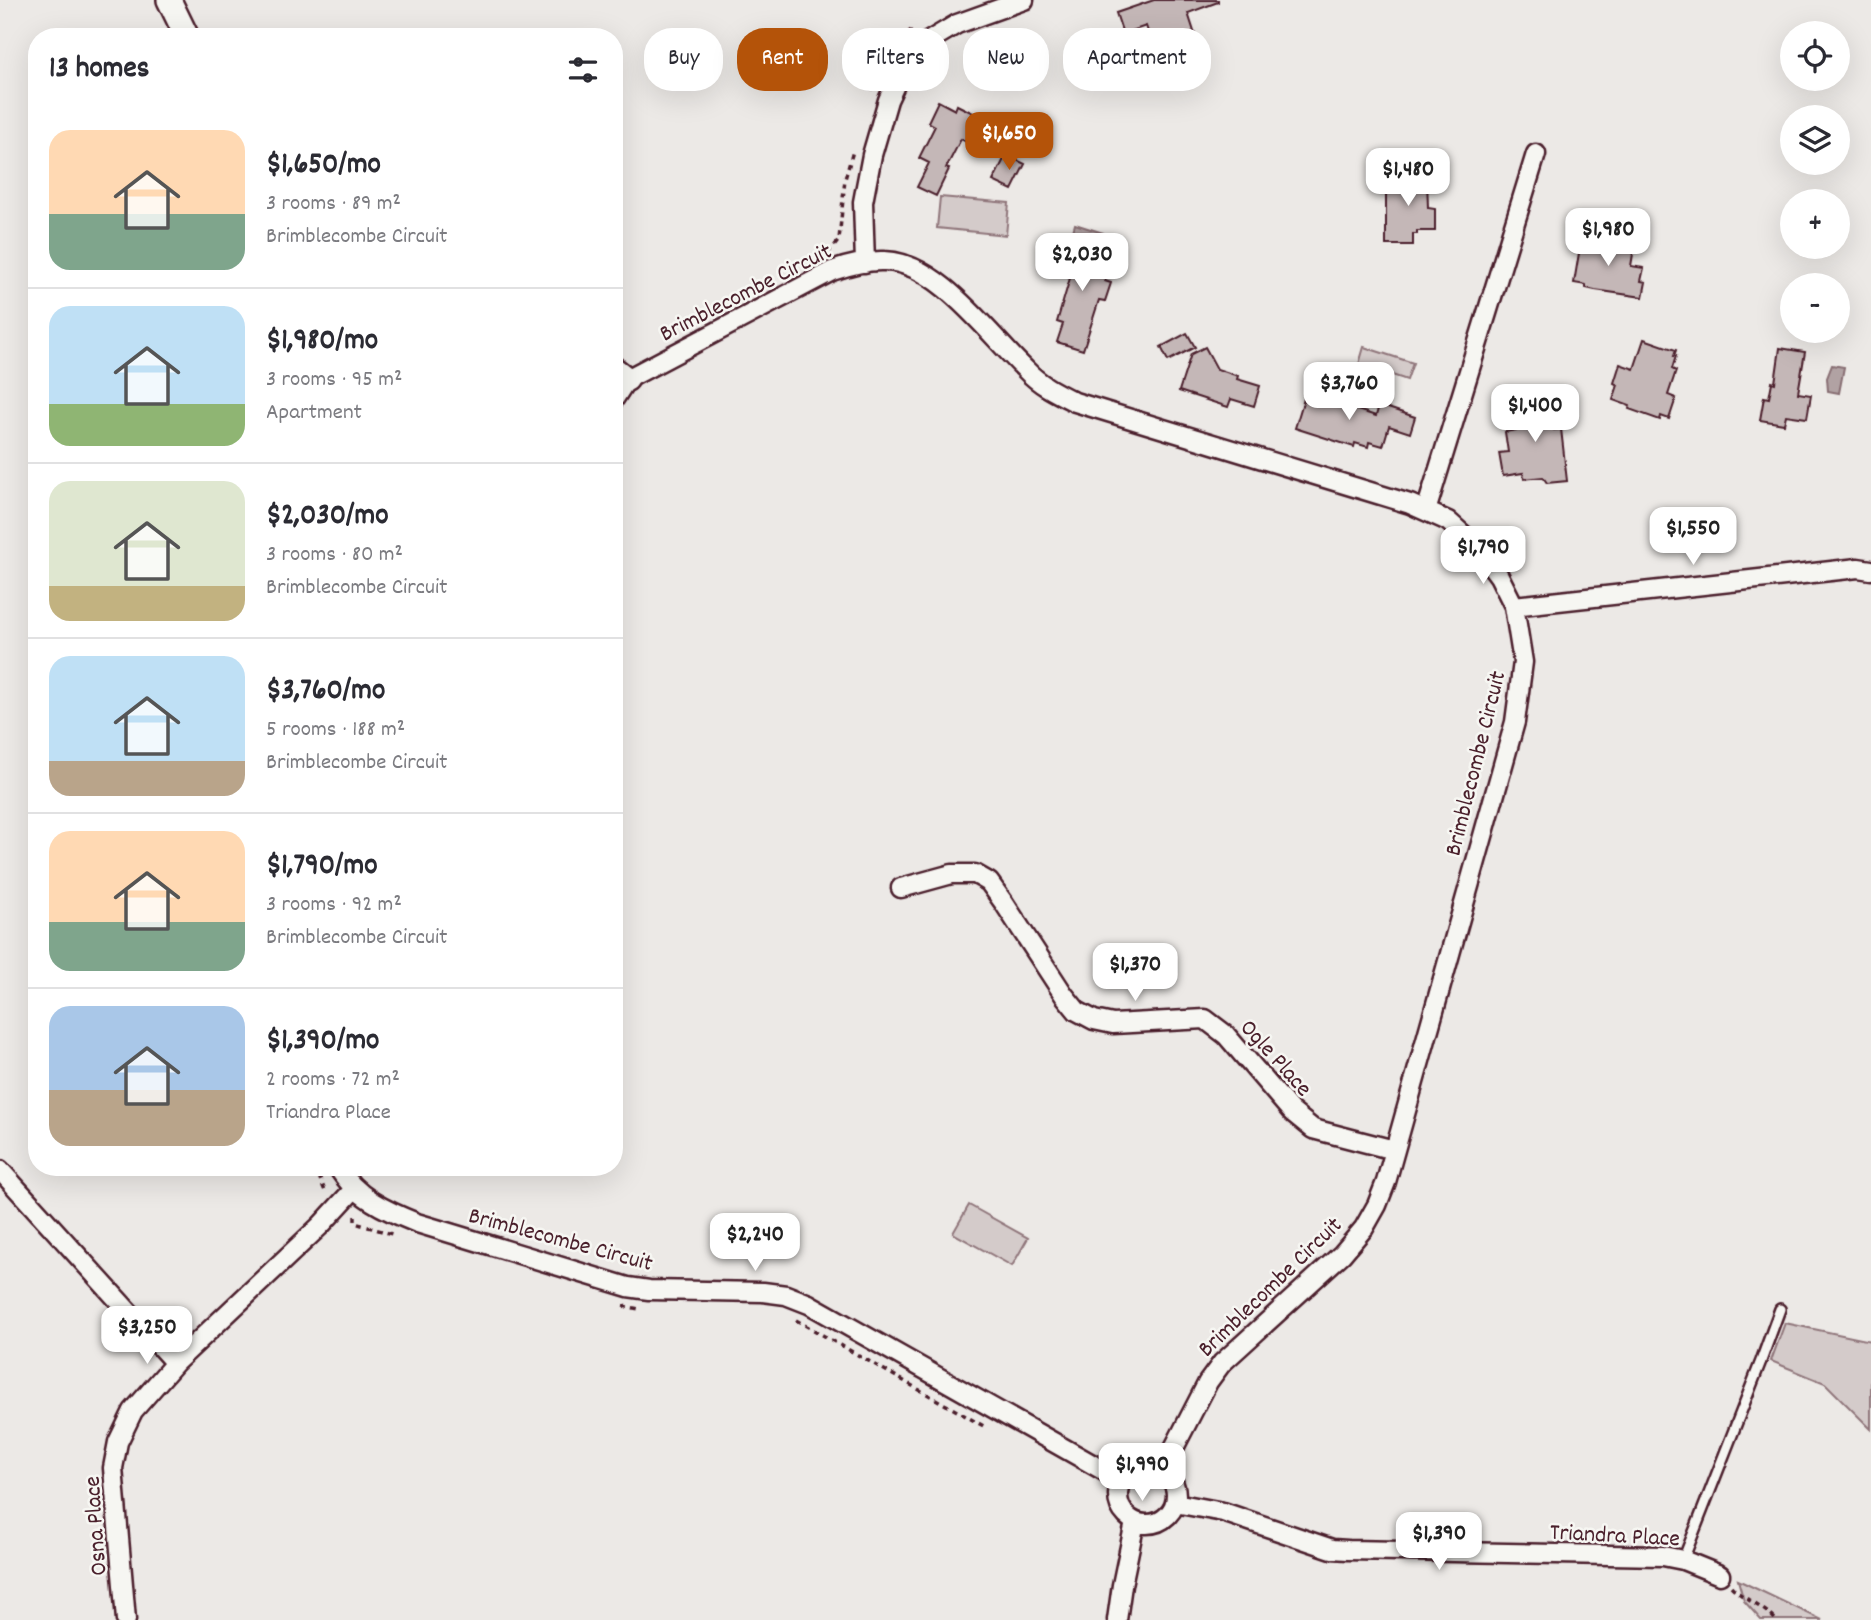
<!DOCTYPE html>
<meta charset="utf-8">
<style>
:root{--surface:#fff;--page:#f7f7f7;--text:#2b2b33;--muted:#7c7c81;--line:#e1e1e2;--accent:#b45309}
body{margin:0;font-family:Dekko,sans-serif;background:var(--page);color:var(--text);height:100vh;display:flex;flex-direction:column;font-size:26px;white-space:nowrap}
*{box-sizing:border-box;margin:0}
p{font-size:23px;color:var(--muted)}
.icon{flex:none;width:38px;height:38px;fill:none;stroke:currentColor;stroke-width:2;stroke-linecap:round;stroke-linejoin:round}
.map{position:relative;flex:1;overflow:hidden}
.drawer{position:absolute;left:28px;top:28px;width:595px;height:1148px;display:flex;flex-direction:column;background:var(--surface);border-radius:28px;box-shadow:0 7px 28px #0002}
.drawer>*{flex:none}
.guide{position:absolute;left:644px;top:28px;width:665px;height:63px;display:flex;gap:14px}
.buttons{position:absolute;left:1780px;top:21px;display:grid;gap:14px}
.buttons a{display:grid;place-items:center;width:70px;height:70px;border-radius:50%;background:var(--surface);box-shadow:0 7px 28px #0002;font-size:35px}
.price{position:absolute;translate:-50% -60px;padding:0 16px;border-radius:14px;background:#fff;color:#222;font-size:23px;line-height:46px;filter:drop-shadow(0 2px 4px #0008)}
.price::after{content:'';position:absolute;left:50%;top:42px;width:21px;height:16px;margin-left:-10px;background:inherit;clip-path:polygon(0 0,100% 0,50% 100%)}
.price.current{background:var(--accent);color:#fff}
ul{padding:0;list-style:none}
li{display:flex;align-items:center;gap:21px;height:175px;padding:0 21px}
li+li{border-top:2px solid var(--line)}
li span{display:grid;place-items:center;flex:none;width:196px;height:140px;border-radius:21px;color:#555}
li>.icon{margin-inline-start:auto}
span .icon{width:84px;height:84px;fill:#fffc;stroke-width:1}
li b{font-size:30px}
h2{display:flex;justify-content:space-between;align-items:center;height:84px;padding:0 21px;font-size:30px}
.pill{padding:0 24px;border-radius:28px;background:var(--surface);box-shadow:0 7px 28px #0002;font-size:24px;line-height:63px}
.pill.current{background:var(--accent);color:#fff}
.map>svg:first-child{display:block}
</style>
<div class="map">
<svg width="1871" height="1620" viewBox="0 0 1871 1620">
<rect width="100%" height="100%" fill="#ece9e6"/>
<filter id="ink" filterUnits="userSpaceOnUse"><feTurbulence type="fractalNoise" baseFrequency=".0143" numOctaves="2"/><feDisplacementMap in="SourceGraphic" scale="14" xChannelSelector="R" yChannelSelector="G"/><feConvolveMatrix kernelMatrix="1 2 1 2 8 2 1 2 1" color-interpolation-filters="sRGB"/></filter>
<g filter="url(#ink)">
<path fill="#d4cbca" stroke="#8f757a" stroke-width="2" d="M940 197 1009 203 1006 235 937 228Z
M1364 347 1413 363 1407 380 1359 364Z
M969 1205 1028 1238 1012 1266 953 1233Z
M1785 1323 1871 1341V1429L1825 1383 1771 1361Z
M1738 1580 1822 1620H1761L1744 1601Z"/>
<path fill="#b1a2a3" stroke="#886e73" stroke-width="2" d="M1075 224 1103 233 1100 243 1072 235Z
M1832 365 1844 367 1839 393 1828 391 1827 378Z"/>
<path fill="#c4b7b7" stroke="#4a1f2b" stroke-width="2" d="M1154 0H1218V2L1188 13 1197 41 1174 49 1173 46 1155 52 1146 26 1123 34 1116 13Z
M938 101 955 110 957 105 995 124 982 150 961 139 946 168 949 169 936 196 917 187 929 163 919 158 935 126 928 122Z
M1006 155 1025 164 1012 190 993 181Z
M1398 168H1423V179H1427L1428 208 1435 209V231H1417V234H1413V245H1386V186H1398Z
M1582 235 1602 238 1601 243 1634 248 1631 266 1644 268 1641 281 1646 282 1643 297 1595 290 1586 288V285L1574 283Z
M1070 244 1111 257 1105 281 1111 283 1105 301 1099 300 1083 350 1057 342 1063 324 1057 322 1070 278 1057 274 1063 257H1065Z
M1187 333 1195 347 1168 361 1161 347Z
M1644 339 1676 350 1674 356H1676L1672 369 1676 371 1668 395 1676 398 1669 419 1661 416 1660 420 1629 409 1630 406 1613 400 1618 385 1614 383 1620 364 1634 369Z
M1205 347 1217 369 1238 376 1237 379 1260 386 1254 406 1231 399 1228 407 1179 391 1191 354Z
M1780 348 1805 352 1798 393 1811 395 1807 418 1786 415 1784 424 1760 420 1764 397 1769 398 1772 382 1775 383Z
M1307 389 1327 396 1326 400 1376 416 1379 405 1415 417 1410 433 1389 426 1383 446 1369 442 1368 447 1355 443 1354 447 1295 428Z
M1543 393 1545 407H1548L1551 427H1553L1554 430 1561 429 1567 481 1547 483 1543 477 1524 479 1523 473 1503 476 1499 453 1508 452 1505 432 1522 429 1518 397Z"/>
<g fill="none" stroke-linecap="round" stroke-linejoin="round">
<defs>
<path id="service" d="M1683 1560 1761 1361 1780 1309"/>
<path id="minor" d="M865 263 863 202 872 155 888 100 902 70 927 42 957 24 1024 0
M614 399 627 379 832 271C849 265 867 260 885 261 938 262 990 336 1026 370 1040 385 1057 393 1075 402L1410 504 1448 521 1478 548 1499 576 1514 606 1523 662 1515 722 1386 1182 1377 1205 1364 1228 1342 1254 1222 1363 1208 1382 1162 1471
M1426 511 1536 154
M1514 606 1858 568 1871 570
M901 888 952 874H975L989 882 1004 903 1064 995 1077 1011 1094 1020 1113 1024 1205 1019 1226 1035 1292 1112 1313 1129 1394 1150
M338 1167C355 1197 387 1211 417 1223L628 1287 649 1290 763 1292 786 1295 809 1304 1122 1481
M0 1170 175 1363
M1118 1495a29 29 0 1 1 58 0a29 29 0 1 1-58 0Z
M1175 1503 1223 1512 1332 1549 1348 1550 1663 1556 1683 1560 1720 1575
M126 1620 113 1468 118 1442 133 1411 175 1363 321 1225 355 1188
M1117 1620 1122 1585 1135 1522"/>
<path id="tertiary" d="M169 0 187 37
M614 369 627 379"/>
</defs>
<use href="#service" stroke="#4a1f2b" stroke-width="14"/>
<use href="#minor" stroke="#4a1f2b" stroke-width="23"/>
<use href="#tertiary" stroke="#4a1f2b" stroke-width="28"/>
<path stroke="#4a1f2b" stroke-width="3.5" stroke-dasharray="5 5" stroke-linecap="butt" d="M871 90C879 66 893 47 911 30
M827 252 832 249 839 240 845 179 853 151
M315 1167 325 1191H329
M355 1216V1223L395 1235
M623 1306 639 1309
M796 1320 987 1428
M1731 1586C1744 1600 1763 1606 1776 1620"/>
<use href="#service" stroke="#f6f6f2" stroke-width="9"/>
<use href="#minor" stroke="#f6f6f2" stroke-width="18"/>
<use href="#tertiary" stroke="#f6f6f2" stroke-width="23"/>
</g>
</g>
<g text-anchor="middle" stroke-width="5" stroke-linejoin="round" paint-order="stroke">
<g font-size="24" fill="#4a1f2b" stroke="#f6f6f2">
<text transform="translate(745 291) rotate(-27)" y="8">Brimblecombe Circuit</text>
<text transform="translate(1474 763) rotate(-76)" y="8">Brimblecombe Circuit</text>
<text transform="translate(1277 1057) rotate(48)" y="8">Ogle Place</text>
<text transform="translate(561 1238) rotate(15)" y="8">Brimblecombe Circuit</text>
<text transform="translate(1269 1286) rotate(-44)" y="8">Brimblecombe Circuit</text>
<text transform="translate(94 1526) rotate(-94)" y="8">Osna Place</text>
<text transform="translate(1615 1534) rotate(3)" y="8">Triandra Place</text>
</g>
</g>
</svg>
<div class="buttons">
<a><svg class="icon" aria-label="locate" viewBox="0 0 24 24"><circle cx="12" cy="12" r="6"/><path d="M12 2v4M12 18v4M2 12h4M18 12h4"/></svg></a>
<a><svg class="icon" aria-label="layers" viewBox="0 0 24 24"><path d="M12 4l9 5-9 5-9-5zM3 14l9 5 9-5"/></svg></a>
<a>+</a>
<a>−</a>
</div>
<b class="price current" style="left:1009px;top:172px">$1,650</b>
<b class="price" style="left:1408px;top:208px">$1,480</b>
<b class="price" style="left:1608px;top:268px">$1,980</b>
<b class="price" style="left:1082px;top:293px">$2,030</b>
<b class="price" style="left:1349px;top:422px">$3,760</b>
<b class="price" style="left:1535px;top:444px">$1,400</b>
<b class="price" style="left:1693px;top:567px">$1,550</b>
<b class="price" style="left:1483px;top:586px">$1,790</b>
<b class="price" style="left:1135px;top:1003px">$1,370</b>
<b class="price" style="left:755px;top:1273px">$2,240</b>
<b class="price" style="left:147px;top:1366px">$3,250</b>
<b class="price" style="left:1142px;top:1503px">$1,990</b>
<b class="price" style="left:1439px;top:1572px">$1,390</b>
<div class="guide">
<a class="pill">Buy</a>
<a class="pill current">Rent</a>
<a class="pill">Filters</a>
<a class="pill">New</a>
<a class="pill">Apartment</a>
</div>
<section class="drawer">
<h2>13 homes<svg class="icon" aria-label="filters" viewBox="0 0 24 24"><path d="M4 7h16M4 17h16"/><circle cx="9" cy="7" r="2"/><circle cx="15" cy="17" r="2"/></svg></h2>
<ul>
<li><span style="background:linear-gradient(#ffd9b3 60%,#7fa58c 0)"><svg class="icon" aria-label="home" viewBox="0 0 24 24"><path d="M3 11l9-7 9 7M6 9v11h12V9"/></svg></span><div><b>$1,650/mo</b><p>3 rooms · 89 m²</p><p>Brimblecombe Circuit</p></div></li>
<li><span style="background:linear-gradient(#bfe0f5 70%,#8fb573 0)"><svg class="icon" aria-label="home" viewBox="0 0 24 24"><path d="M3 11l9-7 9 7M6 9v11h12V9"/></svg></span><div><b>$1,980/mo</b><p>3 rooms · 95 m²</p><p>Apartment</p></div></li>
<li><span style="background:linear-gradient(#dfe7d0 75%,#c2b280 0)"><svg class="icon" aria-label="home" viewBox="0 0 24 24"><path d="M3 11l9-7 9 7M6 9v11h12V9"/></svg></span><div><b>$2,030/mo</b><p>3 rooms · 80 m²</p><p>Brimblecombe Circuit</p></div></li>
<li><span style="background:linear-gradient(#bfe0f5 75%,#b9a48a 0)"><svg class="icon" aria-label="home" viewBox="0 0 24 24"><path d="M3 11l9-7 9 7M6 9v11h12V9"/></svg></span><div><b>$3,760/mo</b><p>5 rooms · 188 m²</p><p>Brimblecombe Circuit</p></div></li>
<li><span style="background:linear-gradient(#ffd9b3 65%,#7fa58c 0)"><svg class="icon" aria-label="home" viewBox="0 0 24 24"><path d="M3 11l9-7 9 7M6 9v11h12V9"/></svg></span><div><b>$1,790/mo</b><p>3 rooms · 92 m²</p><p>Brimblecombe Circuit</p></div></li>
<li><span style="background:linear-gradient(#a9c7e8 60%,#b9a48a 0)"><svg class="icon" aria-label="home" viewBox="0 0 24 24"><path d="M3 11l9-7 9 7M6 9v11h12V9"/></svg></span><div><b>$1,390/mo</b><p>2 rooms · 72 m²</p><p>Triandra Place</p></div></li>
</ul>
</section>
</div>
